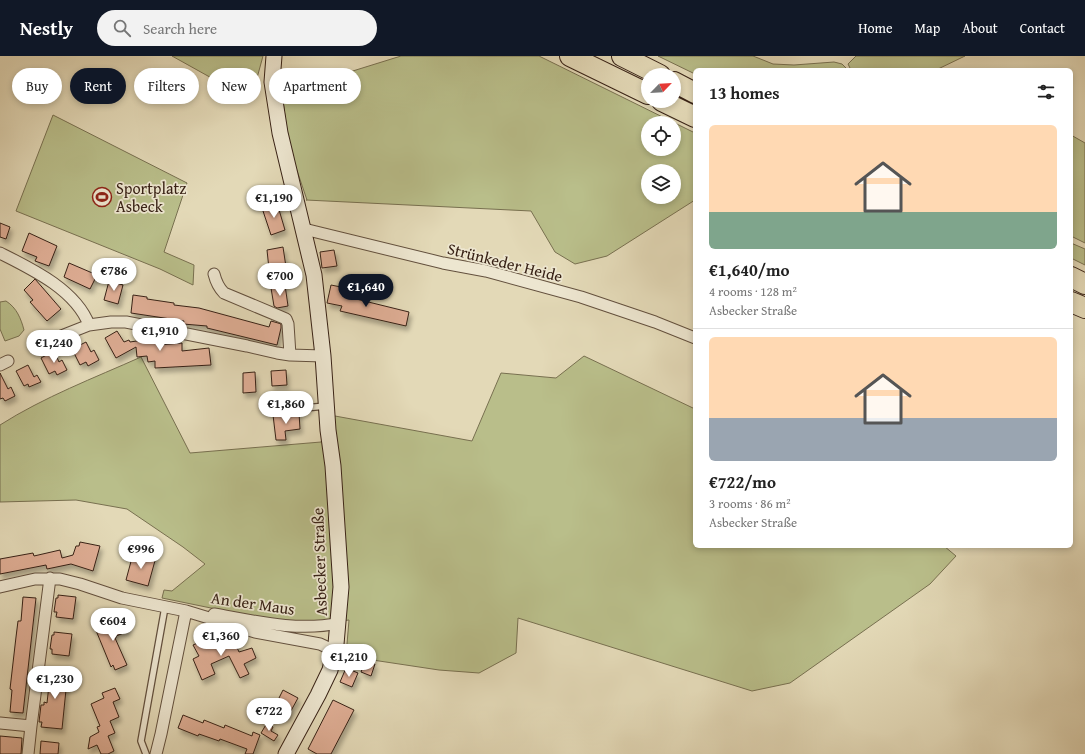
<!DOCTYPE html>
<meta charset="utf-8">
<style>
:root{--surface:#fff;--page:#f2f2f2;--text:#222;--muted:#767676;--line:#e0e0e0;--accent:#111827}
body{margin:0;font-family:"Gentium Book Plus",serif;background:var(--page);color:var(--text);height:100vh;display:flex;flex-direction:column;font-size:15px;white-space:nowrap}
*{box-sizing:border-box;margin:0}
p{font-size:13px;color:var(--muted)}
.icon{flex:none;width:22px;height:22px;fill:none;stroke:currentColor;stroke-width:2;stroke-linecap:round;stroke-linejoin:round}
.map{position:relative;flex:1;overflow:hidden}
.sheet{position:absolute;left:693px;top:12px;width:380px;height:480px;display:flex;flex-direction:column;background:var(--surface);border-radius:6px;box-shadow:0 2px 6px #0003}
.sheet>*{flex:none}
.guide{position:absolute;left:12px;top:12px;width:380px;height:36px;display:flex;gap:8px}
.needle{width:26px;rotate:65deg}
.buttons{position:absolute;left:641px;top:12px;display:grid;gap:8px}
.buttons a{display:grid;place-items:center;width:40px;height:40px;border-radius:50%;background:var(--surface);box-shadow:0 2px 6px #0003;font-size:20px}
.price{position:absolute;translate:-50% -34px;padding:0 9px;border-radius:14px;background:#fff;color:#222;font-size:13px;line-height:26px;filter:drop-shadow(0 1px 2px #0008)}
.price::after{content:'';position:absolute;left:50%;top:24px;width:12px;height:9px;margin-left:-6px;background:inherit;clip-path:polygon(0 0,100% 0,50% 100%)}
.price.on{background:var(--accent);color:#fff}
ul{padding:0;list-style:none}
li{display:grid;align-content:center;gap:8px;height:212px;padding:0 16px}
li+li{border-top:1px solid var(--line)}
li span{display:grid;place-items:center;height:124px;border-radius:6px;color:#555}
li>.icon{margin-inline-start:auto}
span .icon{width:72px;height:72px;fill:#fffc;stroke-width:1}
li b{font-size:17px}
h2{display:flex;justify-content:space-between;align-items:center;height:48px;padding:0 16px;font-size:17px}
.tag{padding:0 14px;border-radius:18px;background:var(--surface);box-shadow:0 2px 6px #0003;font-size:14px;line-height:36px}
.tag.on{background:var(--accent);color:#fff}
header{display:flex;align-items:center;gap:24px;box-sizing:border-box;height:56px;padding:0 20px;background:var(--accent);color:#fff}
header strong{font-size:19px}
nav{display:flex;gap:22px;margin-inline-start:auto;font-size:14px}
.search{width:280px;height:36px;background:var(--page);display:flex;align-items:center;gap:10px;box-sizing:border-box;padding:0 14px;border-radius:22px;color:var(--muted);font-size:15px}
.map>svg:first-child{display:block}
</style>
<header>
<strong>Nestly</strong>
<div class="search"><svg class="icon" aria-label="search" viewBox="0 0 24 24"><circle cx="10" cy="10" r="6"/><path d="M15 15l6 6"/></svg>Search here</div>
<nav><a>Home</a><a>Map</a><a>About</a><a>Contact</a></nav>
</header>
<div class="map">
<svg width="1085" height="698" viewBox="0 0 1085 698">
<defs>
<filter id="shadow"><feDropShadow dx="2.5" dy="4.5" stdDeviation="2" flood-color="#0004"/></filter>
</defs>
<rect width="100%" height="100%" fill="#e3d9b7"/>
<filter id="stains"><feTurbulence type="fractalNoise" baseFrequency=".005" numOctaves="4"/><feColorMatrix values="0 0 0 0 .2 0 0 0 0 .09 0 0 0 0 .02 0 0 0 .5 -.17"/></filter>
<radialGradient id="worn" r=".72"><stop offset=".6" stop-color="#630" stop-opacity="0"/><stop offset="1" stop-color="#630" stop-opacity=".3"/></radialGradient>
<path fill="#b9be8a" stroke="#787050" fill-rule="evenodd" d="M172 0H263L251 44Z
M401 0H539L695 77V144L607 200 575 208 555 196 531 155 306 144H307L289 91 282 37ZM648 67H674V93H648ZM648 115H674V141H648Z
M658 0H753L773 8 794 9 834 6 842 8 848 14H695V18Z
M856 0H965L936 14H851L848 8Z
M53 59 187 127 164 196 194 209 193 229 160 213 16 155Z
M1071 79 1085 87V187L1071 180Z
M1071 187 1085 193V209L1071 202Z
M6 245C17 252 21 263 24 274L19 280 5 285 0 273V246Z
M584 300 695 353V490H944L956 500 930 528 790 627 752 635 518 562 516 597 479 617 439 614 346 600 349 564 306 569 255 561 162 542 164 534 172 535 205 508 183 491 127 453 76 444 0 446V369C44 341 94 322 141 301L190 397 321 386 335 360 472 385 501 317 556 322Z"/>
<path fill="#dead94" stroke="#382216" filter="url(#shadow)" d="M277 147 285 174 271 179 262 152Z
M0 167 10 171 6 183 0 181Z
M29 177 57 190 49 210 35 205 37 201 22 195Z
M283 191 286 211 269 213 267 194Z
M334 194 337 210 322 212 320 196Z
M69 207 97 219 90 233 64 221Z
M35 223 61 253 47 265 30 246 33 244 24 234Z
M109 225 123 229 118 248 104 244Z
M285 229 288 250 277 252 274 250 271 232Z
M331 229 346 232 344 240 409 256 406 270 340 255 342 250 327 247Z
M133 239 147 241V243L174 247V249L199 252 269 271 271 265 278 267 281 268V272L277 289 207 272V270L183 268 184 265 131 257Z
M117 275 124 286 129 284 130 286 156 282 157 289 182 287V295L209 292 211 309 155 312V305L148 306 147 300 137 301 136 291 116 302 105 282Z
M86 286 91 296 94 294 99 304 88 310 86 306 80 309 72 293Z
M54 295 59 306 62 304 67 314 57 319 55 315 49 318 41 302Z
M28 309 34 321 37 319 41 326 29 331 28 328 24 330 16 315Z
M286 314 287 329 272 330 271 315Z
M255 316 256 336 243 337V317Z
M0 317 8 333 11 331 15 340 5 345 3 342 0 343Z
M299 357 300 373 285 375 286 384H276L273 359Z
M80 486 100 490 93 515 71 508 47 513 46 509 0 518V503L33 497 34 500 60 494 62 502 73 499 76 490H79Z
M133 498 148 502 149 499 156 501 148 530 126 524Z
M58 539 76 541 73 563 56 561 57 556H54L56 542H58Z
M23 541 36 542 23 657 10 656 12 634 10 633 16 581 18 565H21Z
M123 562 129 575 116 580V582H115L127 609 115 614 113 609 111 611 95 572 110 565 112 568Z
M54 576 72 578 69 600 52 598V593H50L52 579H54Z
M214 580 219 592 231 587 232 589 235 587 239 596 252 592 256 602 244 608 249 618 240 622 229 600 211 608 215 618 202 624 193 603 199 600 193 589Z
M365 606 375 608 371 620 361 616Z
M51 612 68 614 62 673 41 671 42 666H39L41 649H44V646L47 647 49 629 47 628 48 615H50Z
M346 612 358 617 352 631 340 626Z
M115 632 120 643 113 646 119 661 110 665 115 677 108 680 114 695 108 698H101L97 689 88 693 90 681 99 676 97 671 100 670 91 648 104 642 102 637Z
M283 634 298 642 287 662 273 654Z
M333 644 354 654 331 698H317L308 693Z
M183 659 203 667 204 664 224 672 225 669 252 680 253 676 260 679 253 698H245L247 693 220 683 219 685 199 678 198 680 178 672Z
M267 667 273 671 271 675 278 679 274 685 261 677Z
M0 680 22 682 21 698H0Z
M41 685 59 687 58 698H40Z"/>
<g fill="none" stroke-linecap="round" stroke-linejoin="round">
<defs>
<path id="service" d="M272 355 326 350
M146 698 141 685 165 551"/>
<path id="minor" d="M304 173 443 207 486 215 581 241 655 266 695 282
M0 197C32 213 76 234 89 269L111 266H126L247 290 277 297 290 299 323 300
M214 218C216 226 218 231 224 237L286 263 288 268 290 299
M46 286 89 269
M0 309 8 305
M0 531 35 523H60L80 528 122 542 186 555 255 576 320 588 335 595
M214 558C254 565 298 576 339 567
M0 667 31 670 50 522
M28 698 31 670
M156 698 161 678 186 555"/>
<path id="secondary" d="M274 0 272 26 280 77 314 219 323 300 328 374 333 410 341 531 336 588 330 614 318 639 286 698"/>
<path id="motorway" d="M570 0 648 38
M622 0 660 19
M674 26 695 37
M662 45 695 61
M1071 221 1085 228
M1071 246 1085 252"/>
</defs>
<use href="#service" stroke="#63503e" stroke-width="8"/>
<use href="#minor" stroke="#63503e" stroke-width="13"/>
<use href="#secondary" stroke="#382216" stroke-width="17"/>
<use href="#motorway" stroke="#382216" stroke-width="22"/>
<use href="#service" stroke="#ede6d0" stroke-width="5.5"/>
<use href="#minor" stroke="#ede6d0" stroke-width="11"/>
<use href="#secondary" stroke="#ede6d0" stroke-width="15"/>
<use href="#motorway" stroke="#e3d9b7" stroke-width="20"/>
</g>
<defs>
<symbol id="stadium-ring" viewBox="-11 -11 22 22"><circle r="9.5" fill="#ede6d0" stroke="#8f2418" stroke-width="1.5"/><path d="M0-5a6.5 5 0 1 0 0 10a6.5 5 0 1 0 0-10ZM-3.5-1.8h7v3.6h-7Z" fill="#8f2418"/></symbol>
</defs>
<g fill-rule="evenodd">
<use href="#stadium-ring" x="91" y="130" width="22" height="22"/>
</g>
<g text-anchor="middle" stroke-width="3.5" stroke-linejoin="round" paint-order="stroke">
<g font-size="16" fill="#382216" stroke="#ede6d0" text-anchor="start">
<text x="116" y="138">Sportplatz<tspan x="116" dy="18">Asbeck</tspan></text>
</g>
<g font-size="16" fill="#382216" stroke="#ede6d0">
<text transform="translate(505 206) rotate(14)" y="6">Strünkeder Heide</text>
<text transform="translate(319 506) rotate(-92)" y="6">Asbecker Straße</text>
<text transform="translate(253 547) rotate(8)" y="6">An der Maus</text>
</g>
</g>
<rect width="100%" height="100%" filter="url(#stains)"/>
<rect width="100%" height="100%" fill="url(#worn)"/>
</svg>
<div class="buttons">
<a><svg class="needle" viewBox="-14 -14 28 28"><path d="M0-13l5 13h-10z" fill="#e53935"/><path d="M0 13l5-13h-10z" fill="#767676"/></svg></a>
<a><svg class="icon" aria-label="locate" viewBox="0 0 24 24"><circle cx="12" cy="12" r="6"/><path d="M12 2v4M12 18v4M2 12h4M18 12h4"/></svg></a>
<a><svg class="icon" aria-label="layers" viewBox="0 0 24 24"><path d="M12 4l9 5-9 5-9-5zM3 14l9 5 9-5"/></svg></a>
</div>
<b class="price" style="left:274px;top:163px">€1,190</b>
<b class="price" style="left:114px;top:236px">€786</b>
<b class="price" style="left:280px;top:241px">€700</b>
<b class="price on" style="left:366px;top:252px">€1,640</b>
<b class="price" style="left:160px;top:296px">€1,910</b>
<b class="price" style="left:54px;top:308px">€1,240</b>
<b class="price" style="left:286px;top:369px">€1,860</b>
<b class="price" style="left:141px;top:514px">€996</b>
<b class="price" style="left:113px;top:586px">€604</b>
<b class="price" style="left:221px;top:601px">€1,360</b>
<b class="price" style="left:349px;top:622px">€1,210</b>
<b class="price" style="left:55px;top:644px">€1,230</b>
<b class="price" style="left:269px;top:676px">€722</b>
<div class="guide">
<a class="tag">Buy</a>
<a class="tag on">Rent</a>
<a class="tag">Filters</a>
<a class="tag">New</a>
<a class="tag">Apartment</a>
</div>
<section class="sheet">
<h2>13 homes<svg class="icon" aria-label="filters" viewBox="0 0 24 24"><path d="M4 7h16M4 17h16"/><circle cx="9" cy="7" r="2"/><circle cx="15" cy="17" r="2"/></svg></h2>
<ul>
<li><span style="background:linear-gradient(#ffd9b3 70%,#7fa58c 0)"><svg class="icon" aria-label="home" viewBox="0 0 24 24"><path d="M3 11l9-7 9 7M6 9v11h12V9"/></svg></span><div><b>€1,640/mo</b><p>4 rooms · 128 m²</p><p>Asbecker Straße</p></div></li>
<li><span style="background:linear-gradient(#ffd9b3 65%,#9aa5b1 0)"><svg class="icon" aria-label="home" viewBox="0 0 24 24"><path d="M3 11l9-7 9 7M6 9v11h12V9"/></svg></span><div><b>€722/mo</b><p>3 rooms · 86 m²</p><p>Asbecker Straße</p></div></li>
</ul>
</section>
</div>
